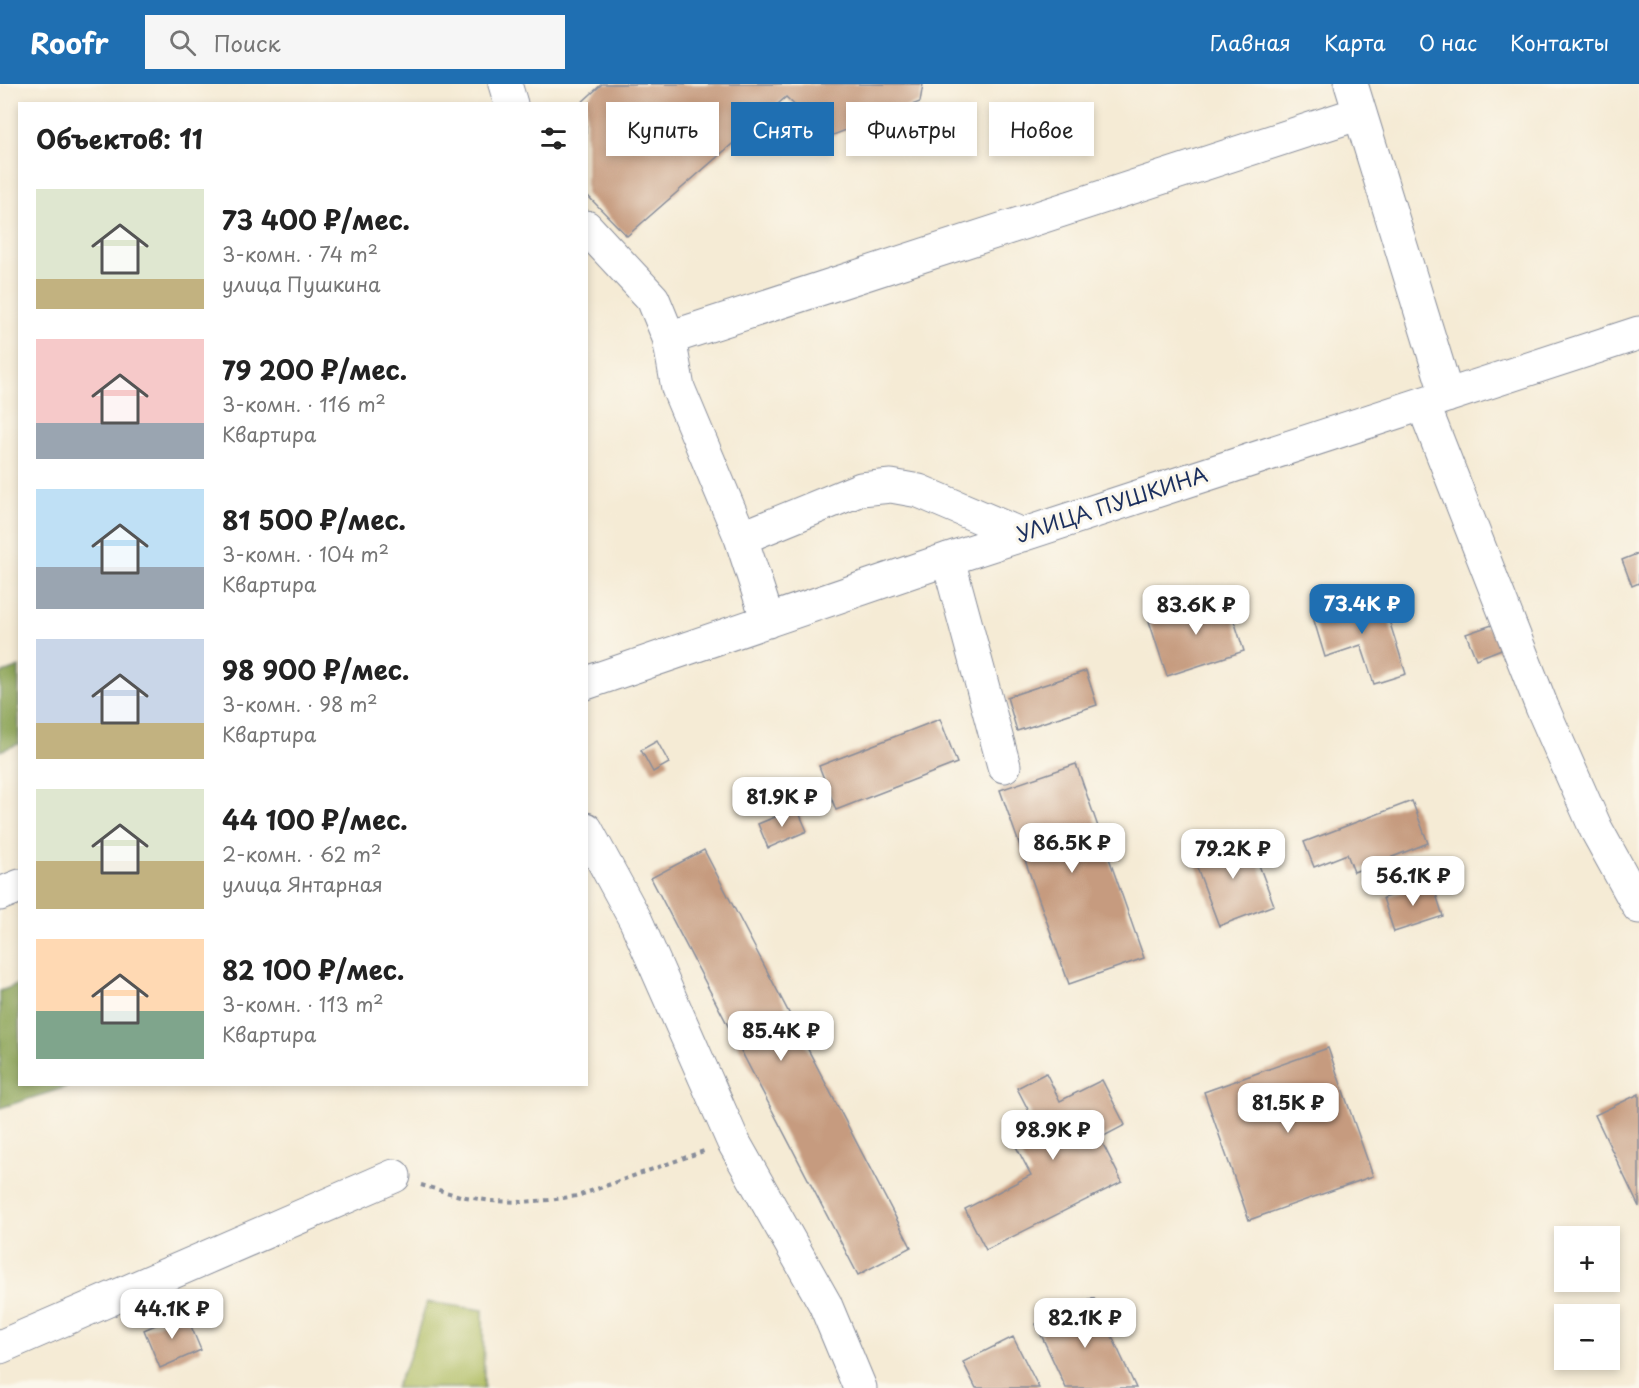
<!DOCTYPE html>
<html lang="ru">
<meta charset="utf-8">
<style>
:root{--surface:#fff;--page:#f6f6f6;--text:#222;--muted:#767676;--accent:#1f6fb2}
body{margin:0;font-family:"Playpen Sans",sans-serif;background:var(--page);color:var(--text);height:100vh;display:flex;flex-direction:column;font-size:22px;white-space:nowrap}
*{box-sizing:border-box;margin:0}
p{font-size:20px;color:var(--muted)}
.icon{flex:none;width:33px;height:33px;fill:none;stroke:currentColor;stroke-width:2;stroke-linecap:round;stroke-linejoin:round}
.map{position:relative;flex:1;overflow:hidden}
.side{position:absolute;left:18px;top:18px;width:570px;height:984px;display:flex;flex-direction:column;background:var(--surface);border-radius:0px;box-shadow:0 3px 9px #0003}
.side>*{flex:none}
.hud{position:absolute;left:606px;top:18px;width:570px;height:54px;display:flex;gap:12px}
.tools{position:absolute;left:1554px;top:1142px;display:grid;gap:12px}
.tools a{display:grid;place-items:center;width:66px;height:66px;border-radius:0px;background:var(--surface);box-shadow:0 3px 9px #0003;font-size:30px}
.price{position:absolute;translate:-50% -51px;padding:0 14px;border-radius:12px;background:#fff;color:#222;font-size:20px;line-height:39px;filter:drop-shadow(0 2px 3px #0008)}
.price::after{content:'';position:absolute;left:50%;top:36px;width:18px;height:14px;margin-left:-9px;background:inherit;clip-path:polygon(0 0,100% 0,50% 100%)}
.price.selected{background:var(--accent);color:#fff}
ul{padding:0;list-style:none}
li{display:flex;align-items:center;gap:18px;height:150px;padding:0 18px}
li span{display:grid;place-items:center;flex:none;width:168px;height:120px;border-radius:0px;color:#555}
li>.icon{margin-inline-start:auto}
span .icon{width:72px;height:72px;fill:#fffc;stroke-width:1}
li b{font-size:26px}
h2{display:flex;justify-content:space-between;align-items:center;height:72px;padding:0 18px;font-size:26px}
.pill{padding:0 21px;border-radius:0px;background:var(--surface);box-shadow:0 3px 9px #0003;font-size:21px;line-height:54px}
.pill.selected{background:var(--accent);color:#fff}
header{display:flex;align-items:center;gap:36px;box-sizing:border-box;height:84px;padding:0 30px;background:var(--accent);color:#fff}
header strong{font-size:28px}
nav{display:flex;gap:33px;margin-inline-start:auto;font-size:21px}
.search{width:420px;height:54px;background:var(--page);display:flex;align-items:center;gap:15px;box-sizing:border-box;padding:0 21px;border-radius:0px;color:var(--muted);font-size:22px}
.map>svg:first-child{display:block}
</style>
<header>
<strong>Roofr</strong>
<div class="search"><svg class="icon" aria-label="search" viewBox="0 0 24 24"><circle cx="10" cy="10" r="6"/><path d="M15 15l6 6"/></svg>Поиск</div>
<nav><a>Главная</a><a>Карта</a><a>О нас</a><a>Контакты</a></nav>
</header>
<div class="map">
<svg width="1639" height="1304" viewBox="0 0 1639 1304">
<rect width="100%" height="100%" fill="#fbf7ec"/>
<filter id="ink" filterUnits="userSpaceOnUse"><feTurbulence type="fractalNoise" baseFrequency=".0167" numOctaves="2"/><feDisplacementMap in="SourceGraphic" scale="12" xChannelSelector="R" yChannelSelector="G"/><feConvolveMatrix kernelMatrix="1 2 1 2 8 2 1 2 1" color-interpolation-filters="sRGB"/></filter>
<filter id="wash" filterUnits="userSpaceOnUse"><feTurbulence type="fractalNoise" baseFrequency=".008" numOctaves="4" result="noise"/><feDisplacementMap in="SourceGraphic" scale="24" xChannelSelector="R" yChannelSelector="G"/><feGaussianBlur stdDeviation="1.35" result="paint"/><feColorMatrix in="noise" values="0 0 0 0 0 0 0 0 0 0 0 0 0 0 0 0 0 1.4 0 .05"/><feComposite in="paint" operator="in"/></filter>
<g filter="url(#wash)">
<rect width="100%" height="100%" fill="#f5ebd5"/>
<path fill="#adbb5e" stroke="#64755e" stroke-width="1.5" d="M427 1218 483 1226 484 1304H395L408 1277Z"/>
<path fill="#8aa355" stroke="#52695a" stroke-width="1.5" d="M19 583V660L0 667V590Z
M19 900 20 1000 73 1001 0 1024V907Z"/>
<g id="blocks">
<path fill="#c69b7f" d="M602 0H923L920 18 828 53 786 13 627 152 586 110V20H580Z
M1639 469V499L1632 502 1622 476Z
M1380 508 1406 590 1374 600 1361 561 1325 573 1312 530Z
M1226 512 1244 567 1167 592 1149 537Z
M1495 540 1504 564 1476 575 1466 550Z
M1086 587 1097 621 1017 647 1007 613Z
M940 635 957 679 836 726 819 682Z
M657 657 669 679 653 688 641 666Z
M1076 680 1144 874 1069 900 1000 706Z
M1412 717 1428 759 1354 788 1347 770 1314 783 1304 758Z
M797 724 807 747 768 764 758 740Z
M1247 749 1274 821 1219 842 1192 770Z
M704 766 911 1163 858 1191 651 794Z
M1432 798 1443 832 1394 848 1383 814Z
M1328 964 1373 1092 1249 1136 1204 1008Z
M1046 989 1060 1017 1102 996 1125 1041 1100 1054 1122 1098 986 1166 965 1125 1031 1091 1010 1051 1035 1039 1017 1004Z
M1639 1010V1123L1595 1031Z
M1094 1214 1136 1304H1066L1036 1240Z
M185 1228 201 1266 160 1284 144 1246Z
M1013 1253 1039 1304H976L963 1278Z"/>
</g>
</g>
<g filter="url(#ink)">
<use href="#blocks" fill-opacity="0" stroke="#888d9a" stroke-width="1.5"/>
<g fill="none" stroke-linecap="round" stroke-linejoin="round">
<defs>
<path id="minor" d="M505 0 511 20
M1351 0 1447 312
M586 143 653 215 669 254 678 304 741 454 768 537
M669 254 1360 29
M1423 320 1542 623 1596 745 1639 823
M741 454 861 405 891 402 919 407 1022 451
M948 475 1004 682
M586 599 948 475 1639 249
M586 745 636 837 733 1057 825 1220 860 1304
M0 810 20 802
M0 1263 394 1092"/>
</defs>
<use href="#minor" stroke="#888d9a" stroke-width="35"/>
<path stroke="#888d9a" stroke-width="4" stroke-dasharray="4.5 4.5" stroke-linecap="butt" d="M421 1101 460 1112 491 1117 522 1118 549 1116 577 1112 704 1067"/>
<use href="#minor" stroke="#fff" stroke-width="33"/>
</g>
</g>
<g text-anchor="middle" stroke-width="6" stroke-linejoin="round" paint-order="stroke">
<g font-size="21" fill="#1b2f5e" stroke="#fbf7ec">
<text transform="translate(1112 421) rotate(-18)" y="7">УЛИЦА ПУШКИНА</text>
</g>
</g>
</svg>
<div class="tools">
<a>+</a>
<a>−</a>
</div>
<b class="price selected" style="left:1362px;top:551px">73.4K ₽</b>
<b class="price" style="left:1196px;top:552px">83.6K ₽</b>
<b class="price" style="left:782px;top:744px">81.9K ₽</b>
<b class="price" style="left:1072px;top:790px">86.5K ₽</b>
<b class="price" style="left:1233px;top:796px">79.2K ₽</b>
<b class="price" style="left:1413px;top:823px">56.1K ₽</b>
<b class="price" style="left:781px;top:978px">85.4K ₽</b>
<b class="price" style="left:1288px;top:1050px">81.5K ₽</b>
<b class="price" style="left:1053px;top:1077px">98.9K ₽</b>
<b class="price" style="left:172px;top:1256px">44.1K ₽</b>
<b class="price" style="left:1085px;top:1265px">82.1K ₽</b>
<div class="hud">
<a class="pill">Купить</a>
<a class="pill selected">Снять</a>
<a class="pill">Фильтры</a>
<a class="pill">Новое</a>
</div>
<section class="side">
<h2>Объектов: 11<svg class="icon" aria-label="filters" viewBox="0 0 24 24"><path d="M4 7h16M4 17h16"/><circle cx="9" cy="7" r="2"/><circle cx="15" cy="17" r="2"/></svg></h2>
<ul>
<li><span style="background:linear-gradient(#dfe7d0 75%,#c2b280 0)"><svg class="icon" aria-label="home" viewBox="0 0 24 24"><path d="M3 11l9-7 9 7M6 9v11h12V9"/></svg></span><div><b>73 400 ₽/мес.</b><p>3-комн. · 74 m²</p><p>улица Пушкина</p></div></li>
<li><span style="background:linear-gradient(#f6c9c9 70%,#9aa5b1 0)"><svg class="icon" aria-label="home" viewBox="0 0 24 24"><path d="M3 11l9-7 9 7M6 9v11h12V9"/></svg></span><div><b>79 200 ₽/мес.</b><p>3-комн. · 116 m²</p><p>Квартира</p></div></li>
<li><span style="background:linear-gradient(#bfe0f5 65%,#9aa5b1 0)"><svg class="icon" aria-label="home" viewBox="0 0 24 24"><path d="M3 11l9-7 9 7M6 9v11h12V9"/></svg></span><div><b>81 500 ₽/мес.</b><p>3-комн. · 104 m²</p><p>Квартира</p></div></li>
<li><span style="background:linear-gradient(#c9d6e8 70%,#c2b280 0)"><svg class="icon" aria-label="home" viewBox="0 0 24 24"><path d="M3 11l9-7 9 7M6 9v11h12V9"/></svg></span><div><b>98 900 ₽/мес.</b><p>3-комн. · 98 m²</p><p>Квартира</p></div></li>
<li><span style="background:linear-gradient(#dfe7d0 60%,#c2b280 0)"><svg class="icon" aria-label="home" viewBox="0 0 24 24"><path d="M3 11l9-7 9 7M6 9v11h12V9"/></svg></span><div><b>44 100 ₽/мес.</b><p>2-комн. · 62 m²</p><p>улица Янтарная</p></div></li>
<li><span style="background:linear-gradient(#ffd9b3 60%,#7fa58c 0)"><svg class="icon" aria-label="home" viewBox="0 0 24 24"><path d="M3 11l9-7 9 7M6 9v11h12V9"/></svg></span><div><b>82 100 ₽/мес.</b><p>3-комн. · 113 m²</p><p>Квартира</p></div></li>
</ul>
</section>
</div>
